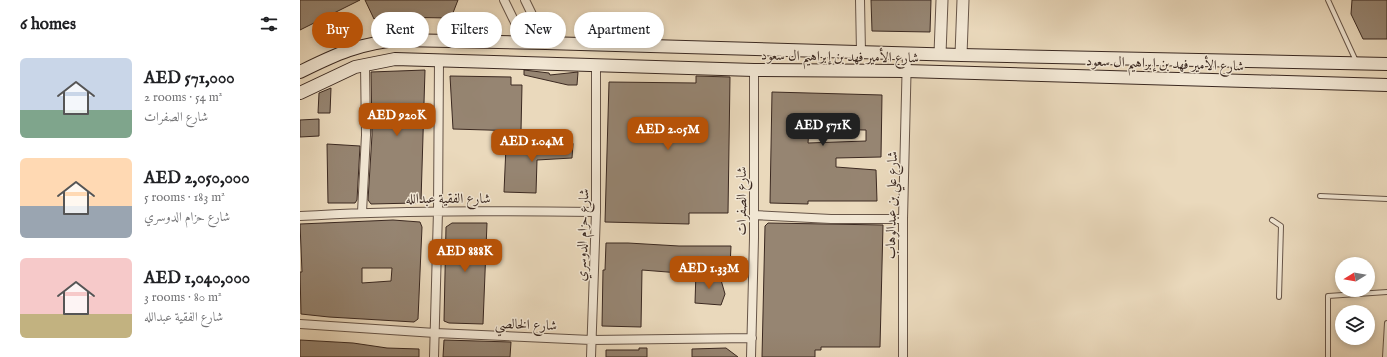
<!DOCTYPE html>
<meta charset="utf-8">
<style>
:root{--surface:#fff;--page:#f6f6f6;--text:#202124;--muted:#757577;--accent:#b45309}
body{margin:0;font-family:"IM FELL English",Amiri,serif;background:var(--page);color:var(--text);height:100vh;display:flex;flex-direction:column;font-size:15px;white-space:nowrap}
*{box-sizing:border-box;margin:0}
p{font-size:13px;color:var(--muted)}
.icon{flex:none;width:22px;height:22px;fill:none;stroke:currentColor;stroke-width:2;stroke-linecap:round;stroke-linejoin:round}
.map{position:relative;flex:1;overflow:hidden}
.sheet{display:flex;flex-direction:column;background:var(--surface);width:300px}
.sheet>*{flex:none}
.hud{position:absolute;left:12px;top:12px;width:380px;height:36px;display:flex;gap:8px}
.needle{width:26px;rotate:259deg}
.fabs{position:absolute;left:1035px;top:257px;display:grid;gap:8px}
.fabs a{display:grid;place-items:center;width:40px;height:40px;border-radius:50%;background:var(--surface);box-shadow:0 2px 6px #0003;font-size:20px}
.price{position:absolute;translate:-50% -34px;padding:0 9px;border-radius:8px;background:var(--accent);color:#fff;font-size:13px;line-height:26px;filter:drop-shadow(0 1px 2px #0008)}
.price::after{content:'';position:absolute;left:50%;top:24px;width:12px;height:9px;margin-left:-6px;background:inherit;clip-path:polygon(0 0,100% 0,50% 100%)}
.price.active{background:#222;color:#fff}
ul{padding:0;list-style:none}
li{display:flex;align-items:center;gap:12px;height:100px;padding:0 20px}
li span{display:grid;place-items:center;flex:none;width:112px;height:80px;border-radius:6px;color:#555}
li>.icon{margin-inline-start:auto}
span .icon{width:48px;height:48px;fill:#fffc;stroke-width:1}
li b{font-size:17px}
h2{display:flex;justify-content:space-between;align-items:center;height:48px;padding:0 20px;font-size:17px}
.chip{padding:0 14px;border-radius:18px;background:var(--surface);box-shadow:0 2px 6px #0003;font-size:14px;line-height:36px}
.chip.active{background:var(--accent);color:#fff}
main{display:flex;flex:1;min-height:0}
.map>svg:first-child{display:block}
</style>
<main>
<section class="sheet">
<h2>6 homes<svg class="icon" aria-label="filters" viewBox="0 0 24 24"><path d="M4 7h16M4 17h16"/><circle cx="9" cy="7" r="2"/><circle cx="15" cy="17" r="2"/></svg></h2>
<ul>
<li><span style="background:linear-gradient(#c9d6e8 65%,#7fa58c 0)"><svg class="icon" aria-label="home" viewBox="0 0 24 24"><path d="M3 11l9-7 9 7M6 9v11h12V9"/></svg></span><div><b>AED 571,000</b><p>2 rooms · 54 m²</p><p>شارع الصفرات</p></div></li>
<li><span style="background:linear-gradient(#ffd9b3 60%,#9aa5b1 0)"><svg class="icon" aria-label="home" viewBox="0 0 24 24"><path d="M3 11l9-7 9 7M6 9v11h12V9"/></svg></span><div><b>AED 2,050,000</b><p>5 rooms · 183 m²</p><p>شارع حزام الدوسري</p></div></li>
<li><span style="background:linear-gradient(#f6c9c9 70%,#c2b280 0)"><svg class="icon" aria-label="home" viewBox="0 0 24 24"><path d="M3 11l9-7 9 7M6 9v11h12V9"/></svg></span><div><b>AED 1,040,000</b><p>3 rooms · 80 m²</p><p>شارع الفقية عبدالله</p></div></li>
</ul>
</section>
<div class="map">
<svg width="1087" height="357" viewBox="0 0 1087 357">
<rect width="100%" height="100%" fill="#ead9bc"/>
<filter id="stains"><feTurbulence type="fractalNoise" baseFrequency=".005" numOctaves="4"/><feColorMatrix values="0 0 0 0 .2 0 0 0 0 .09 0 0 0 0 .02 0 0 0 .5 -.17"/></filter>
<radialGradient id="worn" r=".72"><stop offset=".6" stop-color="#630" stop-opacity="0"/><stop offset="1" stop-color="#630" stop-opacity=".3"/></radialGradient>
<path fill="#968572" stroke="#3b2921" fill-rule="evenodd" d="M0 0H60L0 30Z
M65 0H158L151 18 84 17 82 15 74 19Z
M571 0H631L630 32 572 31Z
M1052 0H1087V39H1063L1051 14Z
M125 70 121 201 116 203 71 204 68 200 72 135 71 72Z
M224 70 249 73 250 75 278 72 277 85H268L224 75Z
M150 76 211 77V85H222L221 131 153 129Z
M396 76 430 77 428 213H389V224L305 222 309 82 396 83Z
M31 88 30 113H18L19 93Z
M472 92 582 95 581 157 536 158V167L576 170 577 201H508V204L470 203ZM509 129 566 130V141L508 143Z
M19 119V136L0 137V120Z
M248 136 271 138 273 144 272 158 237 160 236 193 204 192 206 146 248 148Z
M27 144 60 146 57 200 55 203H28Z
M93 220 120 222 122 227 118 319 114 322 29 317 1 314 0 272H2L0 224ZM62 268H92L91 281 62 283Z
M152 223H187L183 324 149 323 144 321 146 227Z
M468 223 583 225 580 347H521V350H515V357H462L465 226Z
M306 243H328L379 246H431L430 267 380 265V273L342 270 341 327 302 326 303 270H305Z
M396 271 421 280 425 294 421 305 395 303Z
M0 340 53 343 87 348 119 349V357H0Z
M144 340 211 342 210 357H143Z
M339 348H347V357H306V350H339Z
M426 348 438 357H392V349Z"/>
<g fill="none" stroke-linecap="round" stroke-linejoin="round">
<defs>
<path id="service" d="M1028 0 1056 61
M1020 196 1087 199
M972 220 981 226 979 297
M1028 357V296L1087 292
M1085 357 1087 323"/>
<path id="minor" d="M204 0 225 43
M225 0 246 43
M560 0 561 52
M62 212 66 135 65 65
M454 215 531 219H603
M0 216C99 210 197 211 296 212
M0 324 135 333 291 340 452 338
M134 357 138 211 139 60
M291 357 296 212V65
M451 357 454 238V70
M603 357V219L607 53"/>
<path id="tertiary" d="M640 54 642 0
M661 55 663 0"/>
<path id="secondary" d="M0 72C34 55 62 42 101 40L246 43 661 55 1087 64
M0 93 55 67 95 59 454 70 606 71 1087 85"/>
</defs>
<use href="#service" stroke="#675548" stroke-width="6"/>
<use href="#minor" stroke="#675548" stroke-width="10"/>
<use href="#tertiary" stroke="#675548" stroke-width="13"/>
<use href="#secondary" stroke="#3b2921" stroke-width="14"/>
<use href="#service" stroke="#f1e6d3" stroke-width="4"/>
<use href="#minor" stroke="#f1e6d3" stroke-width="8"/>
<use href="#tertiary" stroke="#f1e6d3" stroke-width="11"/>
<use href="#secondary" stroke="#f1e6d3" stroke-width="12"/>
</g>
<g text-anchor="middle" stroke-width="3" stroke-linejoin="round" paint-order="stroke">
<g font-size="14" fill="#3b2921" stroke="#f1e6d3">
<text transform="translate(540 56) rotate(1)" y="5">شارع الأمير فهد بن إبراهيم ال سعود</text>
<text transform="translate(865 63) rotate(2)" y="5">شارع الأمير فهد بن إبراهيم ال سعود</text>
<text x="148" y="203">شارع الفقية عبدالله</text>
<text transform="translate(441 201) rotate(-90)" y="5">شارع الصفرات</text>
<text transform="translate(591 205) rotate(-89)" y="5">شارع علي بن عبدالوهاب</text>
<text transform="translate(282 235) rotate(-88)" y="5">شارع حزام الدوسري</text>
<text transform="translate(226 324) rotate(2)" y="5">شارع الخالصي</text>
</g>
</g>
<rect width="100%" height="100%" filter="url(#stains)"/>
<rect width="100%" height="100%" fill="url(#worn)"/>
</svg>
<div class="fabs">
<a><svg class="needle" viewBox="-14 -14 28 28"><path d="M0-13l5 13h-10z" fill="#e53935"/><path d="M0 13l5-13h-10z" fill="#757577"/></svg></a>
<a><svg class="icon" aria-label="layers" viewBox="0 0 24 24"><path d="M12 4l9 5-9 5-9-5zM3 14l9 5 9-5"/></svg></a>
</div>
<b class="price" style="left:97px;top:137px">AED 920K</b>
<b class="price active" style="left:523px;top:147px">AED 571K</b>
<b class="price" style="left:368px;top:151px">AED 2.05M</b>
<b class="price" style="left:232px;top:163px">AED 1.04M</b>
<b class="price" style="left:165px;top:273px">AED 888K</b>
<b class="price" style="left:409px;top:290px">AED 1.33M</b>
<div class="hud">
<a class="chip active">Buy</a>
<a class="chip">Rent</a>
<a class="chip">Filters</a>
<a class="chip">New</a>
<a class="chip">Apartment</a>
</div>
</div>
</main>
